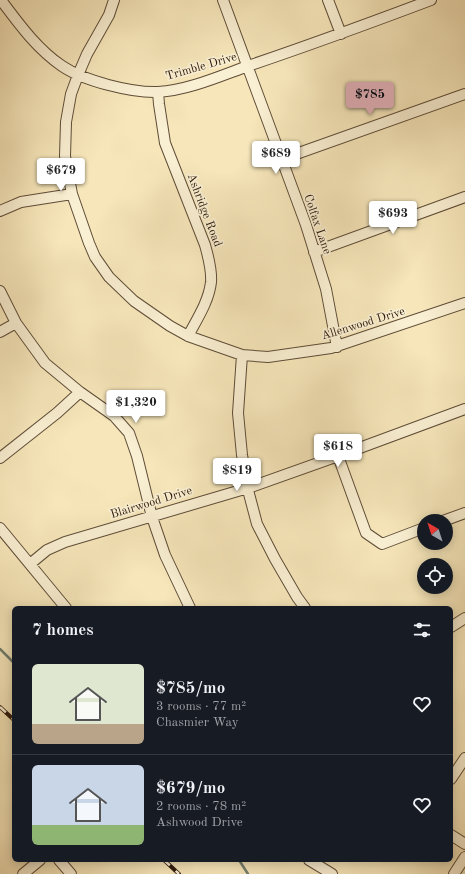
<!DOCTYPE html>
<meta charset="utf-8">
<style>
:root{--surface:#171b24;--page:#20242c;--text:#f1f3f6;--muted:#9ea1a6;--line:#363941;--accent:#c59692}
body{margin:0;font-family:"Old Standard TT",serif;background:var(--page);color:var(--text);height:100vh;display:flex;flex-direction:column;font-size:15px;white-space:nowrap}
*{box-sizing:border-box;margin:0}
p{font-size:13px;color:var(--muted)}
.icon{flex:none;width:22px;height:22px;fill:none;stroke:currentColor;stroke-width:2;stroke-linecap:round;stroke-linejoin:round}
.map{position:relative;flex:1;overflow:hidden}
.panel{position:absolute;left:12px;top:606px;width:441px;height:256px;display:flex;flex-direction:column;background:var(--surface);border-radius:6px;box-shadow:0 2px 10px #0003}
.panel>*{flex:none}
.needle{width:26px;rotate:321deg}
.tools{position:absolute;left:417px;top:514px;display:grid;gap:8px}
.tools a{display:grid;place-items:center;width:36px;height:36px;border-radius:50%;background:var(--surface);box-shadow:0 2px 10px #0003;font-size:20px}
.price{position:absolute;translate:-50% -34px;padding:0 9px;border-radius:4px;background:#fff;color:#222;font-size:13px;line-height:26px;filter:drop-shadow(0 1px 2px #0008)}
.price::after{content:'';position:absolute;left:50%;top:24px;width:12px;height:9px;margin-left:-6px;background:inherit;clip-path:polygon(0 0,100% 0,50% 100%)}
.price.current{background:var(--accent);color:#111}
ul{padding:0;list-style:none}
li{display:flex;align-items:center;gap:12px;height:100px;padding:0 20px}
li+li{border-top:1px solid var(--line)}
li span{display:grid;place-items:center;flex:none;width:112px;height:80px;border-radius:6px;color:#555}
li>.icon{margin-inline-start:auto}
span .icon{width:48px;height:48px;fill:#fffc;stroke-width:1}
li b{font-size:17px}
h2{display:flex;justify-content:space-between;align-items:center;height:48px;padding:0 20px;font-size:17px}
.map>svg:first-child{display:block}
</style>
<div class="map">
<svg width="465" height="874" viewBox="0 0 465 874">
<rect width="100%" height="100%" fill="#f6e6ba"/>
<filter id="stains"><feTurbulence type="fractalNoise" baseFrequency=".005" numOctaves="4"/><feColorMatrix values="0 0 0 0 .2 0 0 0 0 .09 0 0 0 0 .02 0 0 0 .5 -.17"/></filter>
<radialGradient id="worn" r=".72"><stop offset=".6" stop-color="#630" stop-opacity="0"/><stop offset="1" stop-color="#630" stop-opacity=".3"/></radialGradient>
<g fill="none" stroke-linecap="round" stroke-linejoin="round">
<path stroke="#707e6e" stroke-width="2.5" d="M0 649 14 663
M239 860 248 874"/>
<defs>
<path id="minor" d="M1 0C19 24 37 49 62 66 84 81 132 93 158 92 189 90 220 76 248 66 310 45 370 23 431 0
M114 0 109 15 87 54 78 75 71 94 66 122 65 156 72 194 89 243 95 257 109 277 134 301 170 326 188 336 242 355 268 357 331 348 465 303
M223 0 306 225 326 289 337 347
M328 0 341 34
M158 92 159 104 165 143 205 245C208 256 212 269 211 282 209 301 197 319 188 336
M282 159 465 94
M0 211 21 202 72 194
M314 252 465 197
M0 291 16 323 45 363 80 392 114 416 129 433 137 456 152 517 165 555 190 608
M0 332 16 323
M242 355 238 413 242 455 248 490 257 524 275 559 297 597 305 608
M338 456 366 533 382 544 424 528
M0 458 57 413 80 392
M443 521 465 513
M0 528 66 608
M30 564 47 550 65 542 248 488 338 456 465 409
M451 627 465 618
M451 779 465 758
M451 835 465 844
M59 860 71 874
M309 860 332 874
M23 874 40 860
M454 874 465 857"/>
</defs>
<use href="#minor" stroke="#5f4d38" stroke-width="12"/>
<use href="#minor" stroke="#f9efd2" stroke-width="10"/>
<defs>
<path id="rail" d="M0 707 14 720
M164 860 179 874"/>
</defs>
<use href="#rail" stroke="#2d1a0d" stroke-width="4"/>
<use href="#rail" stroke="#f9efd2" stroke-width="2.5" stroke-dasharray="8" stroke-linecap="butt"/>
</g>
<g text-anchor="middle" stroke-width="3.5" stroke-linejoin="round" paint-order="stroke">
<g font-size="12" fill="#2d1a0d" stroke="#f9efd2">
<text transform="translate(201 66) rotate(-16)" y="4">Trimble Drive</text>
<text transform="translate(205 210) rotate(69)" y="4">Ashridge Road</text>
<text transform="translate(318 224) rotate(71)" y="4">Colfax Lane</text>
<text transform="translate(363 323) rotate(-17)" y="4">Allenwood Drive</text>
<text transform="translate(151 502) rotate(-17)" y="4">Blairwood Drive</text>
</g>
</g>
<rect width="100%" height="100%" filter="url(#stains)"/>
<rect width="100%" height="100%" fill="url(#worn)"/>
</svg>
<div class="tools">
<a><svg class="needle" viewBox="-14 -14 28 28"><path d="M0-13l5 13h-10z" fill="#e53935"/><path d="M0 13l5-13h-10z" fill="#9ea1a6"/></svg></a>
<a><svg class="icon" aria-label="locate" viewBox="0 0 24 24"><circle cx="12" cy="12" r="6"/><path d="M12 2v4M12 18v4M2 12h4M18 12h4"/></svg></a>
</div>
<b class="price current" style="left:370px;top:116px">$785</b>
<b class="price" style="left:276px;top:175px">$689</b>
<b class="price" style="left:61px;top:192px">$679</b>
<b class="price" style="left:393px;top:235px">$693</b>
<b class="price" style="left:136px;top:424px">$1,320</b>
<b class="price" style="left:338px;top:468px">$618</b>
<b class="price" style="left:237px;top:492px">$819</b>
<section class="panel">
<h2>7 homes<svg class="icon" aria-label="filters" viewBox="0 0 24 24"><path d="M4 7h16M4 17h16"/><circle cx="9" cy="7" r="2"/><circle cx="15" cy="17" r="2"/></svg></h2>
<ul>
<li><span style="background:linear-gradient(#dfe7d0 75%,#b9a48a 0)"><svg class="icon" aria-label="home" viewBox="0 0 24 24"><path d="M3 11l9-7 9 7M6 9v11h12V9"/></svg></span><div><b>$785/mo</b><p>3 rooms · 77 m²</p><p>Chasmier Way</p></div><svg class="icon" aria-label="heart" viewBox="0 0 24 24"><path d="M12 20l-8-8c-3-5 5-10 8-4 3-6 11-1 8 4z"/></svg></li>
<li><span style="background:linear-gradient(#c9d6e8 75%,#8fb573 0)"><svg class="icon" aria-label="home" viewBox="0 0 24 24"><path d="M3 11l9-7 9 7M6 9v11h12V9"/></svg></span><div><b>$679/mo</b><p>2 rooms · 78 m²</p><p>Ashwood Drive</p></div><svg class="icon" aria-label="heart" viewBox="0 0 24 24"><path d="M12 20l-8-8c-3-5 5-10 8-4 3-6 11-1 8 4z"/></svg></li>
</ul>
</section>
</div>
